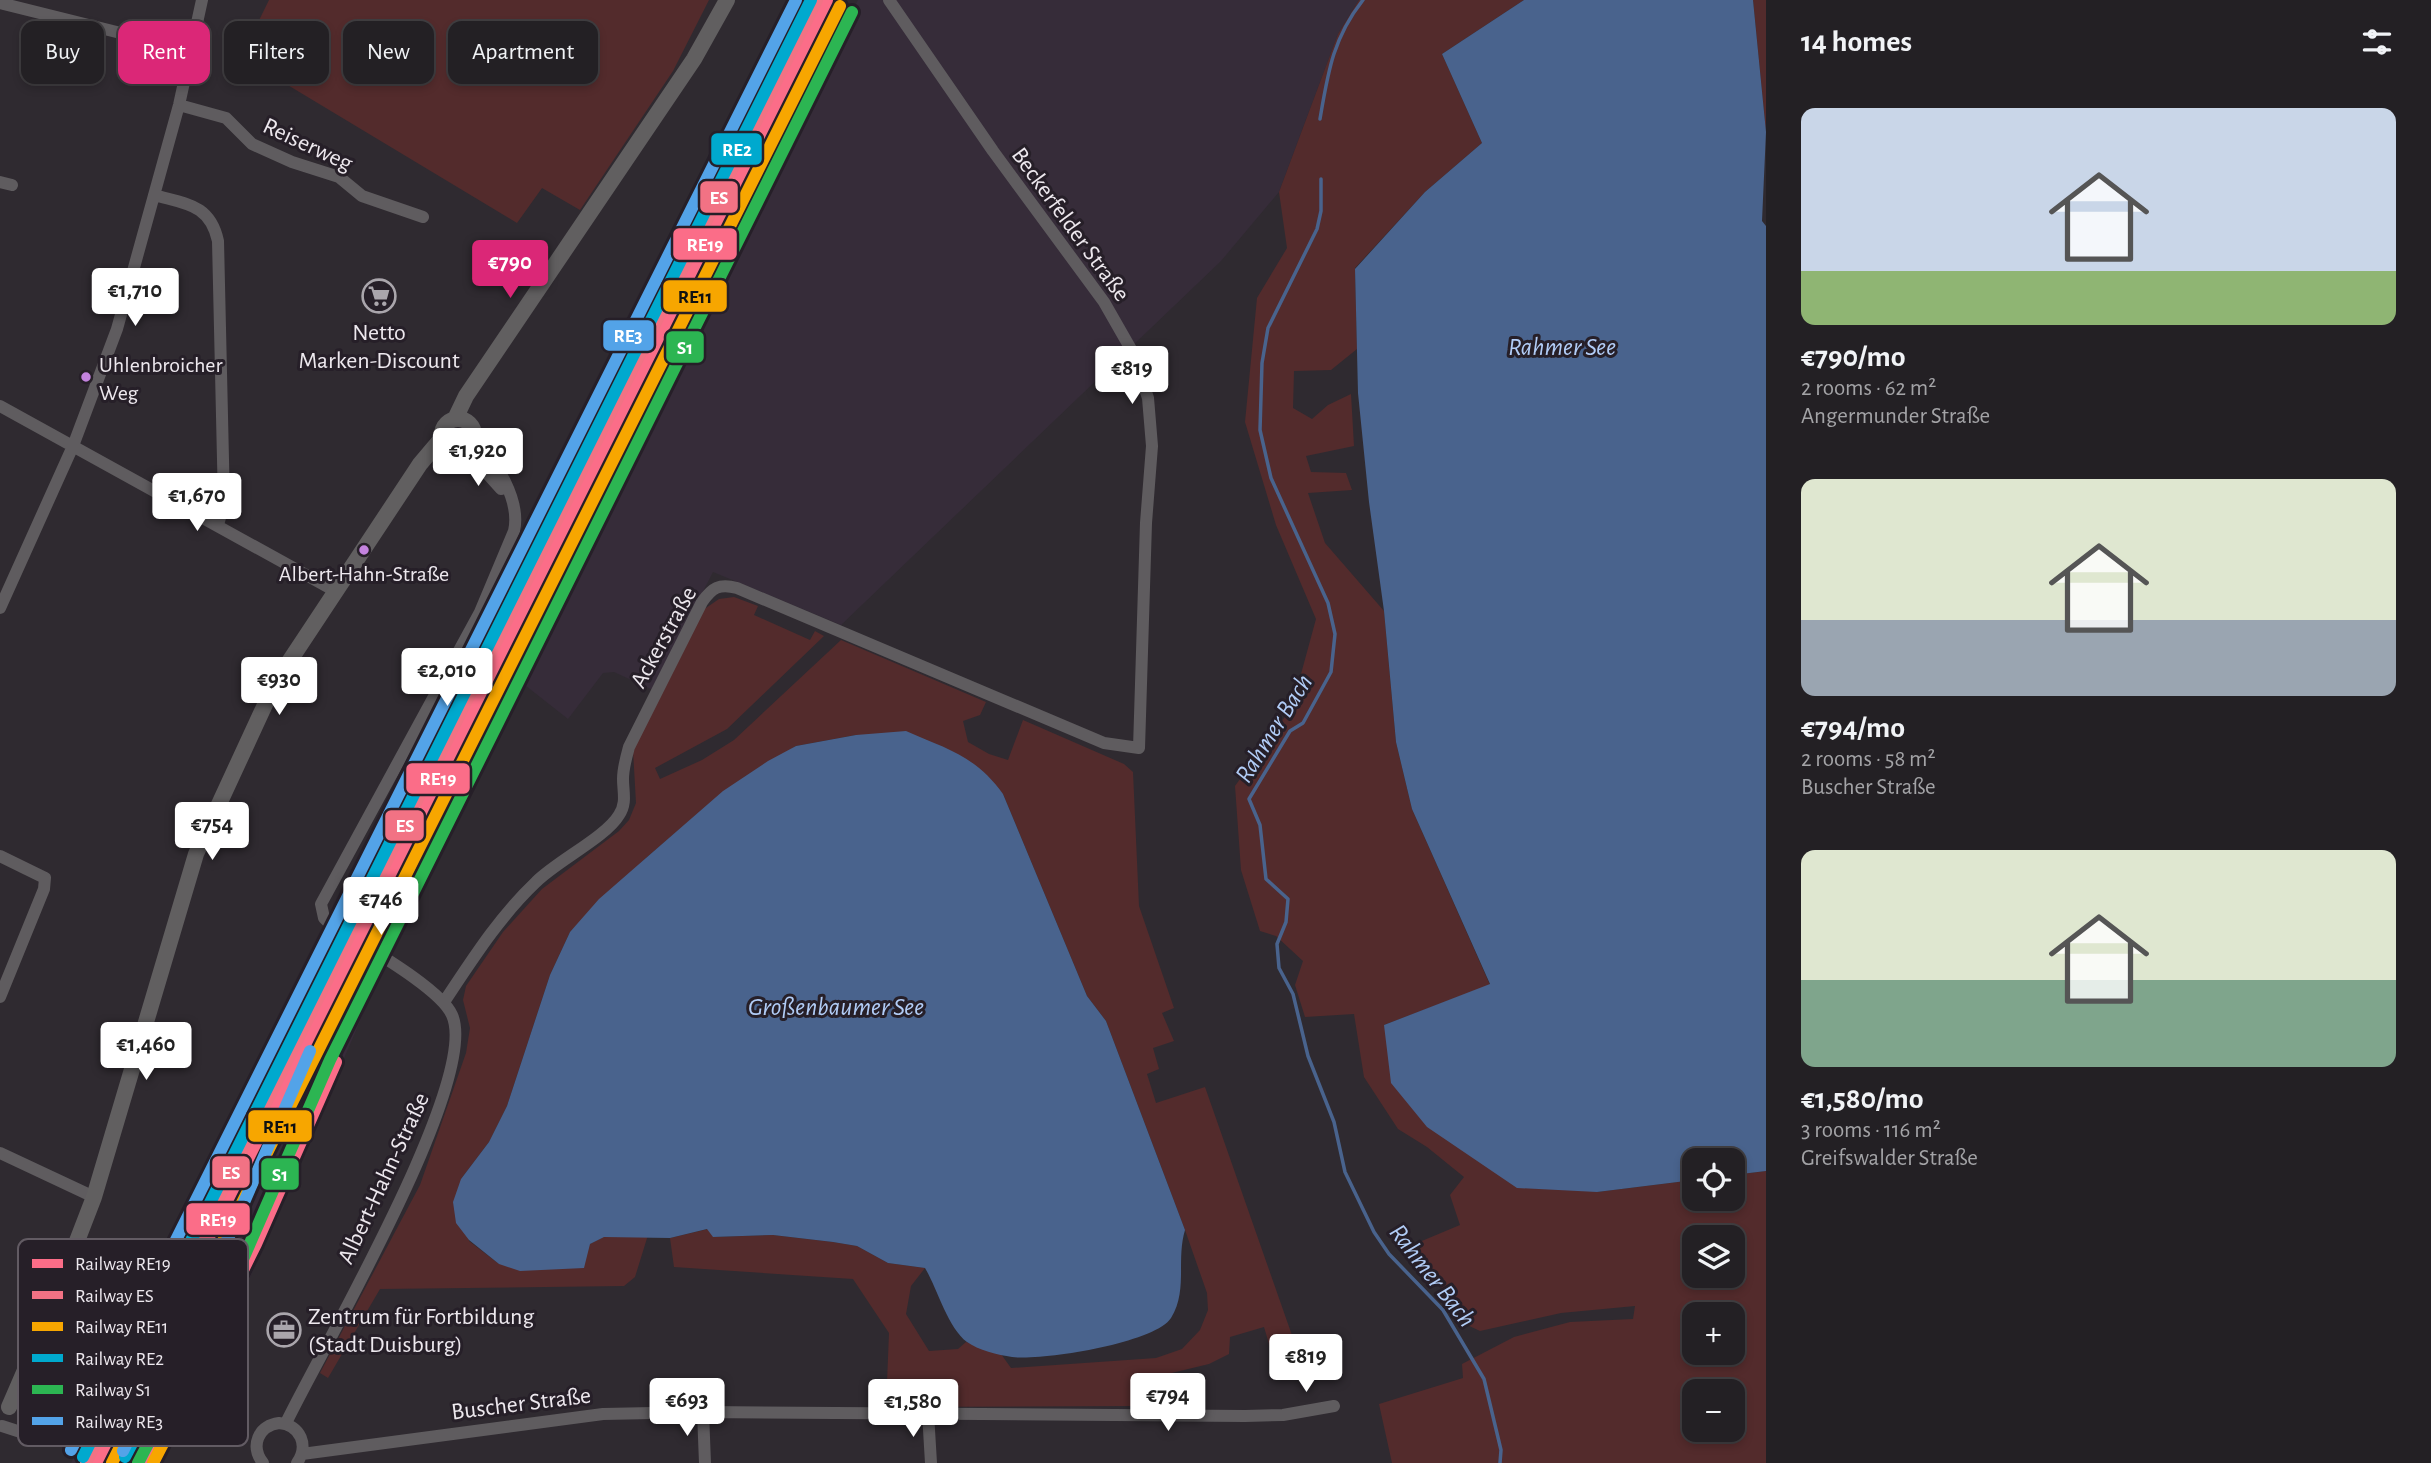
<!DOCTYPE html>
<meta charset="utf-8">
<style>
:root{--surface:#232024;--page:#2b282c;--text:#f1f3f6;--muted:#a3a3a6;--line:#403e41;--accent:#db2777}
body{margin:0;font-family:"Alegreya Sans",sans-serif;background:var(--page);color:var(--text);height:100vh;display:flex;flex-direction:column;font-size:26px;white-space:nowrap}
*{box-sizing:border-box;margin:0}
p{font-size:23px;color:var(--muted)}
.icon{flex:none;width:38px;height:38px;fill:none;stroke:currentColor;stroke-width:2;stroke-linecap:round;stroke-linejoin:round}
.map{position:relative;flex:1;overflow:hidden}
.details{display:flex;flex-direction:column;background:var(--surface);width:665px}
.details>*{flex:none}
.banner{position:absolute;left:21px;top:21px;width:665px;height:63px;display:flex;gap:14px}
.controls{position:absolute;left:1682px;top:1148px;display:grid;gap:14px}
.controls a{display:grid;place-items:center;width:63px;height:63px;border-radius:14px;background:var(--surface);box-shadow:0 4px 10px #0003,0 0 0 2px var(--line);font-size:35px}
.price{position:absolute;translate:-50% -60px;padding:0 16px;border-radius:7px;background:#fff;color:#222;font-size:23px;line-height:46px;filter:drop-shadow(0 2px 4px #0008)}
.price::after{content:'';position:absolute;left:50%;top:42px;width:21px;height:16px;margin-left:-10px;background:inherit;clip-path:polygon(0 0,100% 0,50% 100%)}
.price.active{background:var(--accent);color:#fff}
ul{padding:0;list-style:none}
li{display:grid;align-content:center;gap:14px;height:371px;padding:0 35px}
li span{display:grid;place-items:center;height:217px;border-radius:14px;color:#555}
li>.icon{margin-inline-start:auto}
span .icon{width:126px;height:126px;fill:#fffc;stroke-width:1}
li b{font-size:30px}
h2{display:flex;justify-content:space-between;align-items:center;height:84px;padding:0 35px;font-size:30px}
.pill{padding:0 24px;border-radius:14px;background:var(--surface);box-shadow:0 4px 10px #0003,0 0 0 2px var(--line);font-size:24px;line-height:63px}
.pill.active{background:var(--accent);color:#fff}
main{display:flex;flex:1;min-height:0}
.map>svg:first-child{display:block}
</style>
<main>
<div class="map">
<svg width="1766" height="1463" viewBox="0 0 1766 1463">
<rect width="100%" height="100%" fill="#2f2a30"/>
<path fill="#362c39" d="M802 0H842L572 549 393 944 253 1271 179 1427 159 1463H71Z
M858 0H1359L1338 34 1279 192 1221 261 841 625 713 572 653 690 614 672 603 673 568 719 521 682 648 419Z"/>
<path fill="#532b2c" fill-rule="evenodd" d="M269 0H709L673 71 580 210 542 188 517 223 241 57Z
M1359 0H1524L1442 54 1482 143 1425 192 1355 268 1357 349 1331 370 1294 371 1293 408 1312 419 1328 405 1351 394 1354 446 1306 456 1311 472 1346 473 1352 490 1308 493 1325 543 1384 611 1396 742 1412 809 1490 985 1384 1025 1597 1192 1694 1180V1199H1732L1733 1175 1766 1171V1463H1392L1379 1404 1463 1378 1462 1364 1514 1337 1570 1322 1633 1319 1635 1306 1561 1313 1480 1331 1465 1324 1425 1262 1417 1243 1460 1225 1450 1195 1464 1177 1427 1147 1398 1129 1364 1077 1354 1014 1305 1017 1295 985 1303 961 1276 936 1260 931 1241 870 1235 786 1292 707 1316 619 1276 525 1245 422 1257 298 1287 248 1279 192 1338 34ZM1694 1237H1732V1276H1694ZM1694 1314H1732V1353H1694ZM1694 1391H1732V1430H1694Z
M1753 0H1766V132Z
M734 597 758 606 754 615 810 640 815 631 824 636 727 729 655 768 660 779 702 760 734 740 841 640 986 702 980 715 963 721 968 742 989 754 1008 760 1023 720 1124 764 1133 772 1139 906 1174 1008 1162 1013 1174 1041 1153 1048 1159 1069 1147 1074 1156 1103 1205 1087 1301 1361 1275 1364 1264 1327 1230 1337 1229 1354 1209 1364 1134 1382 1135 1406 886 1407 889 1333 853 1279 674 1267 670 1238 708 1229 714 1237 773 1235 833 1242 857 1246 888 1263 925 1268 911 1286 906 1314 929 1351 958 1349 966 1342 1001 1354 1011 1368 1156 1358 1182 1349 1200 1330 1208 1310 1207 1293 1185 1230 1106 1021 1087 996 1003 794 856 735 796 746 723 792 646 858 570 932 550 975 507 1106 489 1142 461 1179 469 1241 499 1264 590 1244 603 1237 648 1235 635 1277 624 1286 380 1289 328 1378 320 1373 420 1185 466 1053 470 1028 463 1000 466 986 503 932 542 889 619 831 629 820 636 803 633 750 703 610 719 599Z"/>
<path fill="#49638d" d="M1524 0H1753L1766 132 1762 221 1766 226V1171L1733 1175 1732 1160H1694V1180L1597 1192 1517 1188 1427 1127 1391 1083 1384 1025 1490 984 1412 809 1396 742 1384 611 1369 502 1358 393 1355 269 1425 192 1482 143 1442 54Z
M906 731C947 749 976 756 1003 794L1087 996 1106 1021 1185 1230C1176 1260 1188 1291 1171 1318 1155 1343 1042 1361 1012 1357 998 1355 978 1350 967 1342 948 1328 937 1288 925 1268L888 1263 857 1246 833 1242 773 1235 713 1237 707 1229 670 1238 604 1237 590 1244 584 1268 520 1271 499 1264 469 1240 456 1223 453 1202 461 1179 489 1142 507 1106 550 975 570 932 599 899 646 858 723 791 768 761 796 746 856 735Z"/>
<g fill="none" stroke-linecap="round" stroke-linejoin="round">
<path stroke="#49638d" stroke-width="3.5" d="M1320 119C1328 72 1333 38 1363 0
M1321 179V211L1317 229 1268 328 1262 363 1260 430 1271 478 1328 603 1335 634 1331 672 1303 723 1290 731 1249 799 1260 825 1266 879 1288 899 1286 922 1277 944 1279 968 1293 994 1308 1056 1334 1122 1345 1172 1374 1232 1389 1254 1443 1310 1484 1379 1501 1450 1500 1463"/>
<path stroke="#5f5c5f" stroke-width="12" d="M0 3 193 51
M179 105 226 118 252 144 292 162 339 177 362 196 423 217
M0 182 12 185
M154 195C186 204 210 204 218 241L224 503 218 525
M0 406 337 592
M459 451 474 459 501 489
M0 608 73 446 117 329 179 105 202 0
M0 856 45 878 44 889 0 997
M444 1002C472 960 499 917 536 882 557 861 606 837 619 815 627 803 623 792 623 779 623 768 626 758 629 747L702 602C712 588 719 583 737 588L1104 743 1139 748 1146 523 1152 446 1148 398 1132 351 1104 302 993 151 889 0
M0 1153 94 1197
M703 1412 705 1463
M928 1413 931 1463
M286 1423C320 1352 481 1079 452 1015 440 987 357 942 329 923L324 918 321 904 480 612 514 531C521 501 496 459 474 440
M2 1426 39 1438 56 1430
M302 1454 603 1414 703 1412 1245 1416 1283 1415 1334 1406
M263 1463C250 1446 258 1426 279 1423 301 1425 309 1446 297 1463"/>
<path stroke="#615f60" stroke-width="16" d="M442 435a16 16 0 1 1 32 0a16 16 0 1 1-32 0Z
M455 419 466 396 694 59 727 0
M9 1407 45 1324 94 1197 196 854 275 683 420 464 442 438"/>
<defs>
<path id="rail-1" d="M96 1463 827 0
M148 1463 256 1244 336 1062"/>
<path id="rail-2" d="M86 1463 817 0"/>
<path id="rail-3" d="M112 1463 840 6
M153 1463 215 1343"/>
<path id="rail-4" d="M83 1457 811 0
M125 1457 191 1331"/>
<path id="rail-5" d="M138 1463 237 1273 330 1060 852 12"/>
<path id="rail-6" d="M71 1450 796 0
M123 1451 231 1232 310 1051"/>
</defs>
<use href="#rail-1" stroke="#261f28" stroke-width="18"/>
<use href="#rail-2" stroke="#261f28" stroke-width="18"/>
<use href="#rail-3" stroke="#261f28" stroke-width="18"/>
<use href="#rail-4" stroke="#261f28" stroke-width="18"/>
<use href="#rail-5" stroke="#261f28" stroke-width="18"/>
<use href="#rail-6" stroke="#261f28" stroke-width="18"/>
<use href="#rail-1" stroke="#fb6d88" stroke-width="12"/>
<use href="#rail-2" stroke="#f27284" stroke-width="12"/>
<use href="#rail-3" stroke="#f7a600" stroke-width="12"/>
<use href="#rail-4" stroke="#00a9ce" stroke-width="12"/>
<use href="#rail-5" stroke="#2cb552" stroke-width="12"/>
<use href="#rail-6" stroke="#53a3e8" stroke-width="12"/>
</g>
<defs>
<symbol id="supermarket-ring" viewBox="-11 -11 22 22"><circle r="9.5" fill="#261f28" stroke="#aaa6ac" stroke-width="1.5"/><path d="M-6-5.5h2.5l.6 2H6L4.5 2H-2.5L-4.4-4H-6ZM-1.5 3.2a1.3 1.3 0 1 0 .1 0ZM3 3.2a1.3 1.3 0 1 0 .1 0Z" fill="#aaa6ac"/></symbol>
<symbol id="office-ring" viewBox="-11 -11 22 22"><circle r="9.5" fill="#261f28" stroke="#aaa6ac" stroke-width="1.5"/><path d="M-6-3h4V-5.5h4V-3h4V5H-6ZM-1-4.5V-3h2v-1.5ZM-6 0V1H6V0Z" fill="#aaa6ac"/></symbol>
</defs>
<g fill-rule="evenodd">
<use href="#supermarket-ring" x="360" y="277" width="38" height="38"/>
<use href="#office-ring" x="265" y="1311" width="38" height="38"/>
</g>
<g fill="#c483df" stroke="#261f28" stroke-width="2.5">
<circle cx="86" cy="377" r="6"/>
<circle cx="364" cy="550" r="6"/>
</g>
<g text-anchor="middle" stroke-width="6" stroke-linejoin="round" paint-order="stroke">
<g font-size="22" fill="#ede8ee" stroke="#261f28" text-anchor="start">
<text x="99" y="372">Uhlenbroicher<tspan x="99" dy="28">Weg</tspan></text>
<text x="364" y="581" text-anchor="middle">Albert-Hahn-Straße</text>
</g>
<g font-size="24" fill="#ede8ee" stroke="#261f28">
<text transform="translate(308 144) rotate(25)" y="8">Reiserweg</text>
<text transform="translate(1071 224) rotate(54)" y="8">Beckerfelder Straße</text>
<text transform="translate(663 637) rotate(-61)" y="8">Ackerstraße</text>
<text transform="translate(383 1178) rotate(-65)" y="8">Albert-Hahn-Straße</text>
<text transform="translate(521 1403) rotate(-7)" y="8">Buscher Straße</text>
</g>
<g font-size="24" fill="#ede8ee" stroke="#261f28">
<text x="379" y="340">Netto<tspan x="379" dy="28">Marken-Discount</tspan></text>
<text x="308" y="1324" text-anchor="start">Zentrum für Fortbildung<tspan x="308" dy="28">(Stadt Duisburg)</tspan></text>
</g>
<g font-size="26" font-style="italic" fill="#b1ccf6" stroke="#261f28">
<text x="1562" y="355">Rahmer See</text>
<text transform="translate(1273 728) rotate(-58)" y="9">Rahmer Bach</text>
<text x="836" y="1015">Großenbaumer See</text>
<text transform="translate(1433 1275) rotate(52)" y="9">Rahmer Bach</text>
</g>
</g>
<rect x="18" y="1239" width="230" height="207" rx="10" fill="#261f28" stroke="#625b63" stroke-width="2"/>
<rect x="32" y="1259" width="31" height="9" fill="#fb6d88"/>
<rect x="32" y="1291" width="31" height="8" fill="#f27284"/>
<rect x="32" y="1322" width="31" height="9" fill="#f7a600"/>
<rect x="32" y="1354" width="31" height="8" fill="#00a9ce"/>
<rect x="32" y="1385" width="31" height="9" fill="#2cb552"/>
<rect x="32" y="1417" width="31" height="8" fill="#53a3e8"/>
<g font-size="19" fill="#ede8ee">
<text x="75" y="1270">Railway RE19</text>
<text x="75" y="1302">Railway ES</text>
<text x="75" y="1333">Railway RE11</text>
<text x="75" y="1365">Railway RE2</text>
<text x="75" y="1396">Railway S1</text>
<text x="75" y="1428">Railway RE3</text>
</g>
<g stroke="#261f28" stroke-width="2.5">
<rect x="710" y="132" width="53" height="34" rx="7" fill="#00a9ce"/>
<rect x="699" y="180" width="40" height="34" rx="7" fill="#f27284"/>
<rect x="672" y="227" width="66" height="34" rx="7" fill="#fb6d88"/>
<rect x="662" y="279" width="66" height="34" rx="7" fill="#f7a600"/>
<rect x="602" y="319" width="53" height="33" rx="7" fill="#53a3e8"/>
<rect x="665" y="330" width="40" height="34" rx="7" fill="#2cb552"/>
<rect x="405" y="762" width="66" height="33" rx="7" fill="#fb6d88"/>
<rect x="384" y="809" width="41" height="33" rx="7" fill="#f27284"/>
<rect x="247" y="1109" width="66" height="34" rx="7" fill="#f7a600"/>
<rect x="211" y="1155" width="40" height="34" rx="7" fill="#f27284"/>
<rect x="260" y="1157" width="40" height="34" rx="7" fill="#2cb552"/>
<rect x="185" y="1202" width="66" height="34" rx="7" fill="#fb6d88"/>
</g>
<g font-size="19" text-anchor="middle" font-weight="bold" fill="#fff">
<text x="737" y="156">RE2</text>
<text x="719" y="204">ES</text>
<text x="705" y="251">RE19</text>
<text x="628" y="342">RE3</text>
<text x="685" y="354">S1</text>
<text x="438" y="785">RE19</text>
<text x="405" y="832">ES</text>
<text x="231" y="1179">ES</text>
<text x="280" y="1181">S1</text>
<text x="218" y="1226">RE19</text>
</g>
<g font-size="19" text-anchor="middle" font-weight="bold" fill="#111">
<text x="695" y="303">RE11</text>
<text x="280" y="1133">RE11</text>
</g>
</svg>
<div class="controls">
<a><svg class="icon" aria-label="locate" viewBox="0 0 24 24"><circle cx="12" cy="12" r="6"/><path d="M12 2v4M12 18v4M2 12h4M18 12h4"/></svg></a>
<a><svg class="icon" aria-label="layers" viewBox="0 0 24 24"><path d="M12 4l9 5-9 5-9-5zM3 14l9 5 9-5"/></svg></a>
<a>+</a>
<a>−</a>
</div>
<b class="price active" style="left:510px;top:300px">€790</b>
<b class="price" style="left:135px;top:328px">€1,710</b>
<b class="price" style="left:1132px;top:406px">€819</b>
<b class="price" style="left:478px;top:488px">€1,920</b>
<b class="price" style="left:197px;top:533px">€1,670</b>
<b class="price" style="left:447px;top:708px">€2,010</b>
<b class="price" style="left:279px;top:717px">€930</b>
<b class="price" style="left:212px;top:862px">€754</b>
<b class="price" style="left:381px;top:937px">€746</b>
<b class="price" style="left:146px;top:1082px">€1,460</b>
<b class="price" style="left:1306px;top:1394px">€819</b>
<b class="price" style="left:1168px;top:1433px">€794</b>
<b class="price" style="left:687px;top:1438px">€693</b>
<b class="price" style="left:913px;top:1439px">€1,580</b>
<div class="banner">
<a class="pill">Buy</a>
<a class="pill active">Rent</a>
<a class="pill">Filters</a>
<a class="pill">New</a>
<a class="pill">Apartment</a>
</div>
</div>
<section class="details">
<h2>14 homes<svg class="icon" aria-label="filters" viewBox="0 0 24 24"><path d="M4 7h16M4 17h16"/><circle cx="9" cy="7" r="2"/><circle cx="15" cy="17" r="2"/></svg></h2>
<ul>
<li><span style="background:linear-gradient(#c9d6e8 75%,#8fb573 0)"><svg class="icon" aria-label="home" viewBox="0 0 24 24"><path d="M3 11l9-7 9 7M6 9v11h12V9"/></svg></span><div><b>€790/mo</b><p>2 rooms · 62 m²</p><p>Angermunder Straße</p></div></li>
<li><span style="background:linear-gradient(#dfe7d0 65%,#9aa5b1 0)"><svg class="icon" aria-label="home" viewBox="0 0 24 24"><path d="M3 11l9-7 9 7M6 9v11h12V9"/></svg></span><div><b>€794/mo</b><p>2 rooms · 58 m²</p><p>Buscher Straße</p></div></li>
<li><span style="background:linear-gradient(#dfe7d0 60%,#7fa58c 0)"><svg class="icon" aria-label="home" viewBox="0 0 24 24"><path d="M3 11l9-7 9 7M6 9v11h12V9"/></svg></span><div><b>€1,580/mo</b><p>3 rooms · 116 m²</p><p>Greifswalder Straße</p></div></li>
</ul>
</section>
</main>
